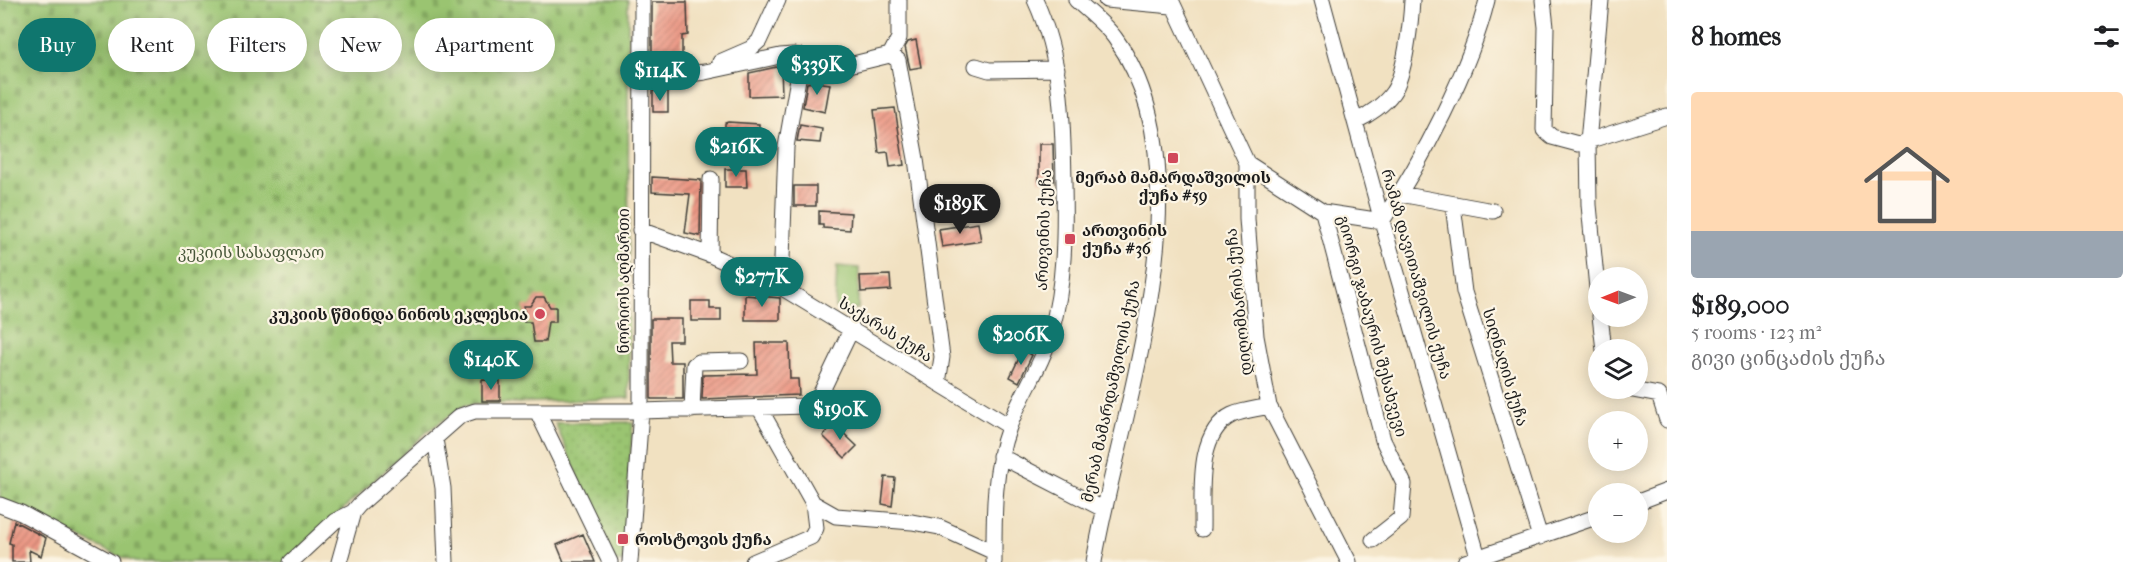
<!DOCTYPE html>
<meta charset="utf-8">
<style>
:root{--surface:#fff;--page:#f6f6f6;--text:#202124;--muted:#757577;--line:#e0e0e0;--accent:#0f766e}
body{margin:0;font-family:"IM FELL French Canon","Noto Serif Georgian",serif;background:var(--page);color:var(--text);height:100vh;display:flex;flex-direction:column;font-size:22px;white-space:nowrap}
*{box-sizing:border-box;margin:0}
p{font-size:20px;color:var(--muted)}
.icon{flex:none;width:33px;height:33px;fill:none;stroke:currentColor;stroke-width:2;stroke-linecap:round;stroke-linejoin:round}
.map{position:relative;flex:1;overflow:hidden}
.side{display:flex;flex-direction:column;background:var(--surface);width:480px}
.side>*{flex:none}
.banner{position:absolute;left:18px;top:18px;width:570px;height:54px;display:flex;gap:12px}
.needle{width:39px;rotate:269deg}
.controls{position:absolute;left:1588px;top:267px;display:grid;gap:12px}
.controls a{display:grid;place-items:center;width:60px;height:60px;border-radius:50%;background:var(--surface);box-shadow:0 3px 15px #0003;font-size:30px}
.price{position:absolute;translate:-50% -51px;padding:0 14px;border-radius:21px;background:var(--accent);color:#fff;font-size:20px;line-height:39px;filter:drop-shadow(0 2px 3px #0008)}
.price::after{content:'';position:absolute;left:50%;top:36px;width:18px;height:14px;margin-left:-9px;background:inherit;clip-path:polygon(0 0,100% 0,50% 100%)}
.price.active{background:#222;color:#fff}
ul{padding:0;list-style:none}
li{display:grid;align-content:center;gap:12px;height:318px;padding:0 24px}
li+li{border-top:2px solid var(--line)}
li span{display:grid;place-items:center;height:186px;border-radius:6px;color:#555}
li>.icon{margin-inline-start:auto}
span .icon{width:108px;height:108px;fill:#fffc;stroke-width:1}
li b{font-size:26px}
h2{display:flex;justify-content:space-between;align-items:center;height:72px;padding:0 24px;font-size:26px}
.chip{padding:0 21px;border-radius:27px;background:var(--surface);box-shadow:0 3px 15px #0003;font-size:21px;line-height:54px}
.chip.active{background:var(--accent);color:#fff}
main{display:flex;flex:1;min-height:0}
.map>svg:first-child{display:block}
</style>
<main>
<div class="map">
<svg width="1667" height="562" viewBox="0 0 1667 562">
<defs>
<pattern id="cemetery-stones" width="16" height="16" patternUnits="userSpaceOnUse" patternTransform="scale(1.5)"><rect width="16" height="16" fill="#9ac471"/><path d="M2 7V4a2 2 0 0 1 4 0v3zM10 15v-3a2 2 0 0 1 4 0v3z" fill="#84a861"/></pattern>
<pattern id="park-dots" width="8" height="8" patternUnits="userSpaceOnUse" patternTransform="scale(1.5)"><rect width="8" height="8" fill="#9ac471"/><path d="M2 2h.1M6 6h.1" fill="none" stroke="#84a861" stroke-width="1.8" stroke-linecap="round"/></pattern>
<pattern id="building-hatch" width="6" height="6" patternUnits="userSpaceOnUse" patternTransform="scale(1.5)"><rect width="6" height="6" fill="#ec9784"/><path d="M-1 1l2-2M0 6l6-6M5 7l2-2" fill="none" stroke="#be7a6b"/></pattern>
</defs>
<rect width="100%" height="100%" fill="#fcf5e5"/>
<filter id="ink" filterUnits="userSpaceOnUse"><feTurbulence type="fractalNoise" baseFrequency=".0167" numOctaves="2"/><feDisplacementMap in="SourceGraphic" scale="12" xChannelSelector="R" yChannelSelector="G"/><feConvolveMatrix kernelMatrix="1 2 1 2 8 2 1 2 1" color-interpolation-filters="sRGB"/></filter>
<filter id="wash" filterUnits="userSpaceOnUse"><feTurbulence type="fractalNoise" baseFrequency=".008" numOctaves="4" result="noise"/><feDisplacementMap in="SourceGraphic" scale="24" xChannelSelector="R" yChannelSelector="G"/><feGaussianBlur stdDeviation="1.35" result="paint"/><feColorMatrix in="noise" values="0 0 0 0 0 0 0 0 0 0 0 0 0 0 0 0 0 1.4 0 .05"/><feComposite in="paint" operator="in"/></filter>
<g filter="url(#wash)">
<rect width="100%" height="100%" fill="#f1e1c1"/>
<path fill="url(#cemetery-stones)" stroke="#5b7046" stroke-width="1.5" d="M0 0H628L629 398 465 405 429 430 286 562H135L116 555 0 499Z"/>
<path fill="url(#park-dots)" stroke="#5b7046" stroke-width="1.5" d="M633 422 623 562H615L555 423Z"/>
<path fill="#9ac471" stroke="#5b7046" stroke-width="1.5" d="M837 266 859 268 858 309 835 308Z"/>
<g id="blocks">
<path fill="url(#building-hatch)" d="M652 2H687L688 35 682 36V65L652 67Z
M916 40 921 67 910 69 905 47 908 42Z
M781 66 782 95 749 96V73Z
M815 82 830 84 825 112 803 107 807 83Z
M653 91H668V112H653Z
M895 108 904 165 890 167 888 152 879 153 874 110Z
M728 122 759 124V134H753V140L727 139V133H725V123Z
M800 125 822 129 820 143 797 141Z
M1039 144H1053L1054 181H1039Z
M725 169H746L747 187H725Z
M652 177 701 180 700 236 685 233 690 194 652 192Z
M794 186H816V206H794Z
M819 211 851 213 850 230 823 228V225H819Z
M978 223 981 241 942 247 939 229Z
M890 275 891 290 861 292 860 276Z
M745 295 780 298V320H745Z
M536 297H544L550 307H556V322H548L545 342H534L531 322H524V306H530Z
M691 301H710V309H721V321H691Z
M651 319H682V341H669L670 362H683V399H651Z
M756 343H789L790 379H798L799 395 702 399 703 375 757 374Z
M1023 350 1032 355 1019 382 1010 377Z
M482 380 500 381V401H482Z
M834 424 857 446 845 458 823 436Z
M885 477 895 478 892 506 882 504Z
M14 521 46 538 41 556 29 550 30 562H12V544L9 543Z
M583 534 595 562H564L557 545Z"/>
</g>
</g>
<g filter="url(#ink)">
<use href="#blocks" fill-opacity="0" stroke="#3c3a35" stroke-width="1.5"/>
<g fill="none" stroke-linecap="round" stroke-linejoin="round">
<defs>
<path id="minor" d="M1076 0C1089 12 1105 24 1115 38 1213 174 1119 412 1094 562
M1106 0 1172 6
M1171 0 1247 163 1323 212 1382 221
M1322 0 1382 221 1478 557
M1543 0 1546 27 1544 130 1552 137 1578 144 1667 116
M890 55 899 38V0
M720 62 750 49 759 41 778 0
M976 66 989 70 1057 69
M641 80 705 72 780 56 793 55 853 64 890 55 898 60 916 159 942 357 938 383
M1356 121C1369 115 1385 104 1393 92 1405 75 1411 21 1412 0
M1247 163V219L1256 336 1269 406 1349 562
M1400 194 1493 211
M1453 205 1464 292 1540 537
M1323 212 1383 440 1404 484 1401 518 1373 540
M1382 221C1421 163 1471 68 1487 0
M640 230 710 255 781 287 1009 426
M710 255 711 179
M781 287 786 147 799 73 833 72 849 66
M1599 309 1589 205 1588 142 1601 0
M1600 316 1604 350
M1622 388 1659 395 1667 420
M692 410 694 365 698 362 741 361
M537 411 610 562
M435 439 443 488 446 562
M1000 456 1103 509
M1638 502 1667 491
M813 503 836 516 912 522 939 527 994 552
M0 505 21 513 111 562
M1202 529C1203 495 1195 433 1232 415 1243 410 1257 409 1269 406
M291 562 335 521 353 512
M339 562 353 512 359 505 460 416 475 411H641L806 406 813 403 819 397 852 328
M630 562 641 411 642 0
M753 562 811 537 816 528 813 503 760 409
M994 562C994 517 993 470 1009 427 1021 394 1042 366 1051 332 1065 283 1065 232 1064 183 1063 120 1062 58 1035 0
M1465 562 1599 516"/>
</defs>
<use href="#minor" stroke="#3c3a35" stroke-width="17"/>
<use href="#minor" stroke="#fff" stroke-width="15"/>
</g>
</g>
<g fill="#d1495b" stroke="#fcf5e5" stroke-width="2">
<rect x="1167" y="152" width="12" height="12" rx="3"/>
<rect x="1064" y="233" width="12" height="12" rx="3"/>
<circle cx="540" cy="314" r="6"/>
<rect x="617" y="533" width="12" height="12" rx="3"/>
</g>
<g text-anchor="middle" stroke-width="4.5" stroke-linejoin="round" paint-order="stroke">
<g font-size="16" font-weight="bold" fill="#1c1c1c" stroke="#fcf5e5" text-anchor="start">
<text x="1173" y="183" text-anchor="middle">მერაბ მამარდაშვილის<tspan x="1173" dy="18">ქუჩა #59</tspan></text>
<text x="1082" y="236">ართვინის<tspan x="1082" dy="18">ქუჩა #36</tspan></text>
<text x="528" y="320" text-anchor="end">კუკიის წმინდა ნინოს ეკლესია</text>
<text x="635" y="545">როსტოვის ქუჩა</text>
</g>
<g font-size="16" fill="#1c1c1c" stroke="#fcf5e5">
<text transform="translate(1043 230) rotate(-88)" y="6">ართვინის ქუჩა</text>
<text transform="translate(1417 274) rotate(74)" y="6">რამაზ დავითაშვილის ქუჩა</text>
<text transform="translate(623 281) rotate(-90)" y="6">ნორიოს აღმართი</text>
<text transform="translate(1238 302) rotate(-96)" y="6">დიღომბარის ქუჩა</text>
<text transform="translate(1373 326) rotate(75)" y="6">გიორგი ჯაბაურის შესახვევი</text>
<text transform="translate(886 329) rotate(32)" y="6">საქარას ქუჩა</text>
<text transform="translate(1506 367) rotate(73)" y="6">სიღნაღის ქუჩა</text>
<text transform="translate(1110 391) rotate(-78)" y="6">მერაბ მამარდაშვილის ქუჩა</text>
</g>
<g font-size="16" fill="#48573a" stroke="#fcf5e5">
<text x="251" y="258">კუკიის სასაფლაო</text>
</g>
</g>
</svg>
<div class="controls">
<a><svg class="needle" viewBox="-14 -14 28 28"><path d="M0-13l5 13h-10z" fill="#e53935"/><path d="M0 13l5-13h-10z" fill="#757577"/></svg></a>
<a><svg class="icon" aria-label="layers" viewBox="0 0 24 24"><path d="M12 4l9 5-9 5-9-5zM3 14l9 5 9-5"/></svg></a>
<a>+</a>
<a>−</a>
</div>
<b class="price" style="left:817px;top:96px">$339K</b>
<b class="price" style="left:660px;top:102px">$114K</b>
<b class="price" style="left:736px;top:178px">$216K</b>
<b class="price active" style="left:960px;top:235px">$189K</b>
<b class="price" style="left:762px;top:308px">$277K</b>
<b class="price" style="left:1021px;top:366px">$206K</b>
<b class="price" style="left:491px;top:391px">$140K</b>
<b class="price" style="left:840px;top:441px">$190K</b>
<div class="banner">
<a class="chip active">Buy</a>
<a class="chip">Rent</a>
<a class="chip">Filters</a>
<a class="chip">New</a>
<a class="chip">Apartment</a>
</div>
</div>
<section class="side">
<h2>8 homes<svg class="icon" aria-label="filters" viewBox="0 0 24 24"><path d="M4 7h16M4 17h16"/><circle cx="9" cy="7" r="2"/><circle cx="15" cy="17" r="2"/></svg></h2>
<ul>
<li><span style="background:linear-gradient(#ffd9b3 75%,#9aa5b1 0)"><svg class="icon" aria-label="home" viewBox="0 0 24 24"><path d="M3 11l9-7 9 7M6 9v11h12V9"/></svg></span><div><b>$189,000</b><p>5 rooms · 123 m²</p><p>გივი ცინცაძის ქუჩა</p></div></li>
</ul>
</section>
</main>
